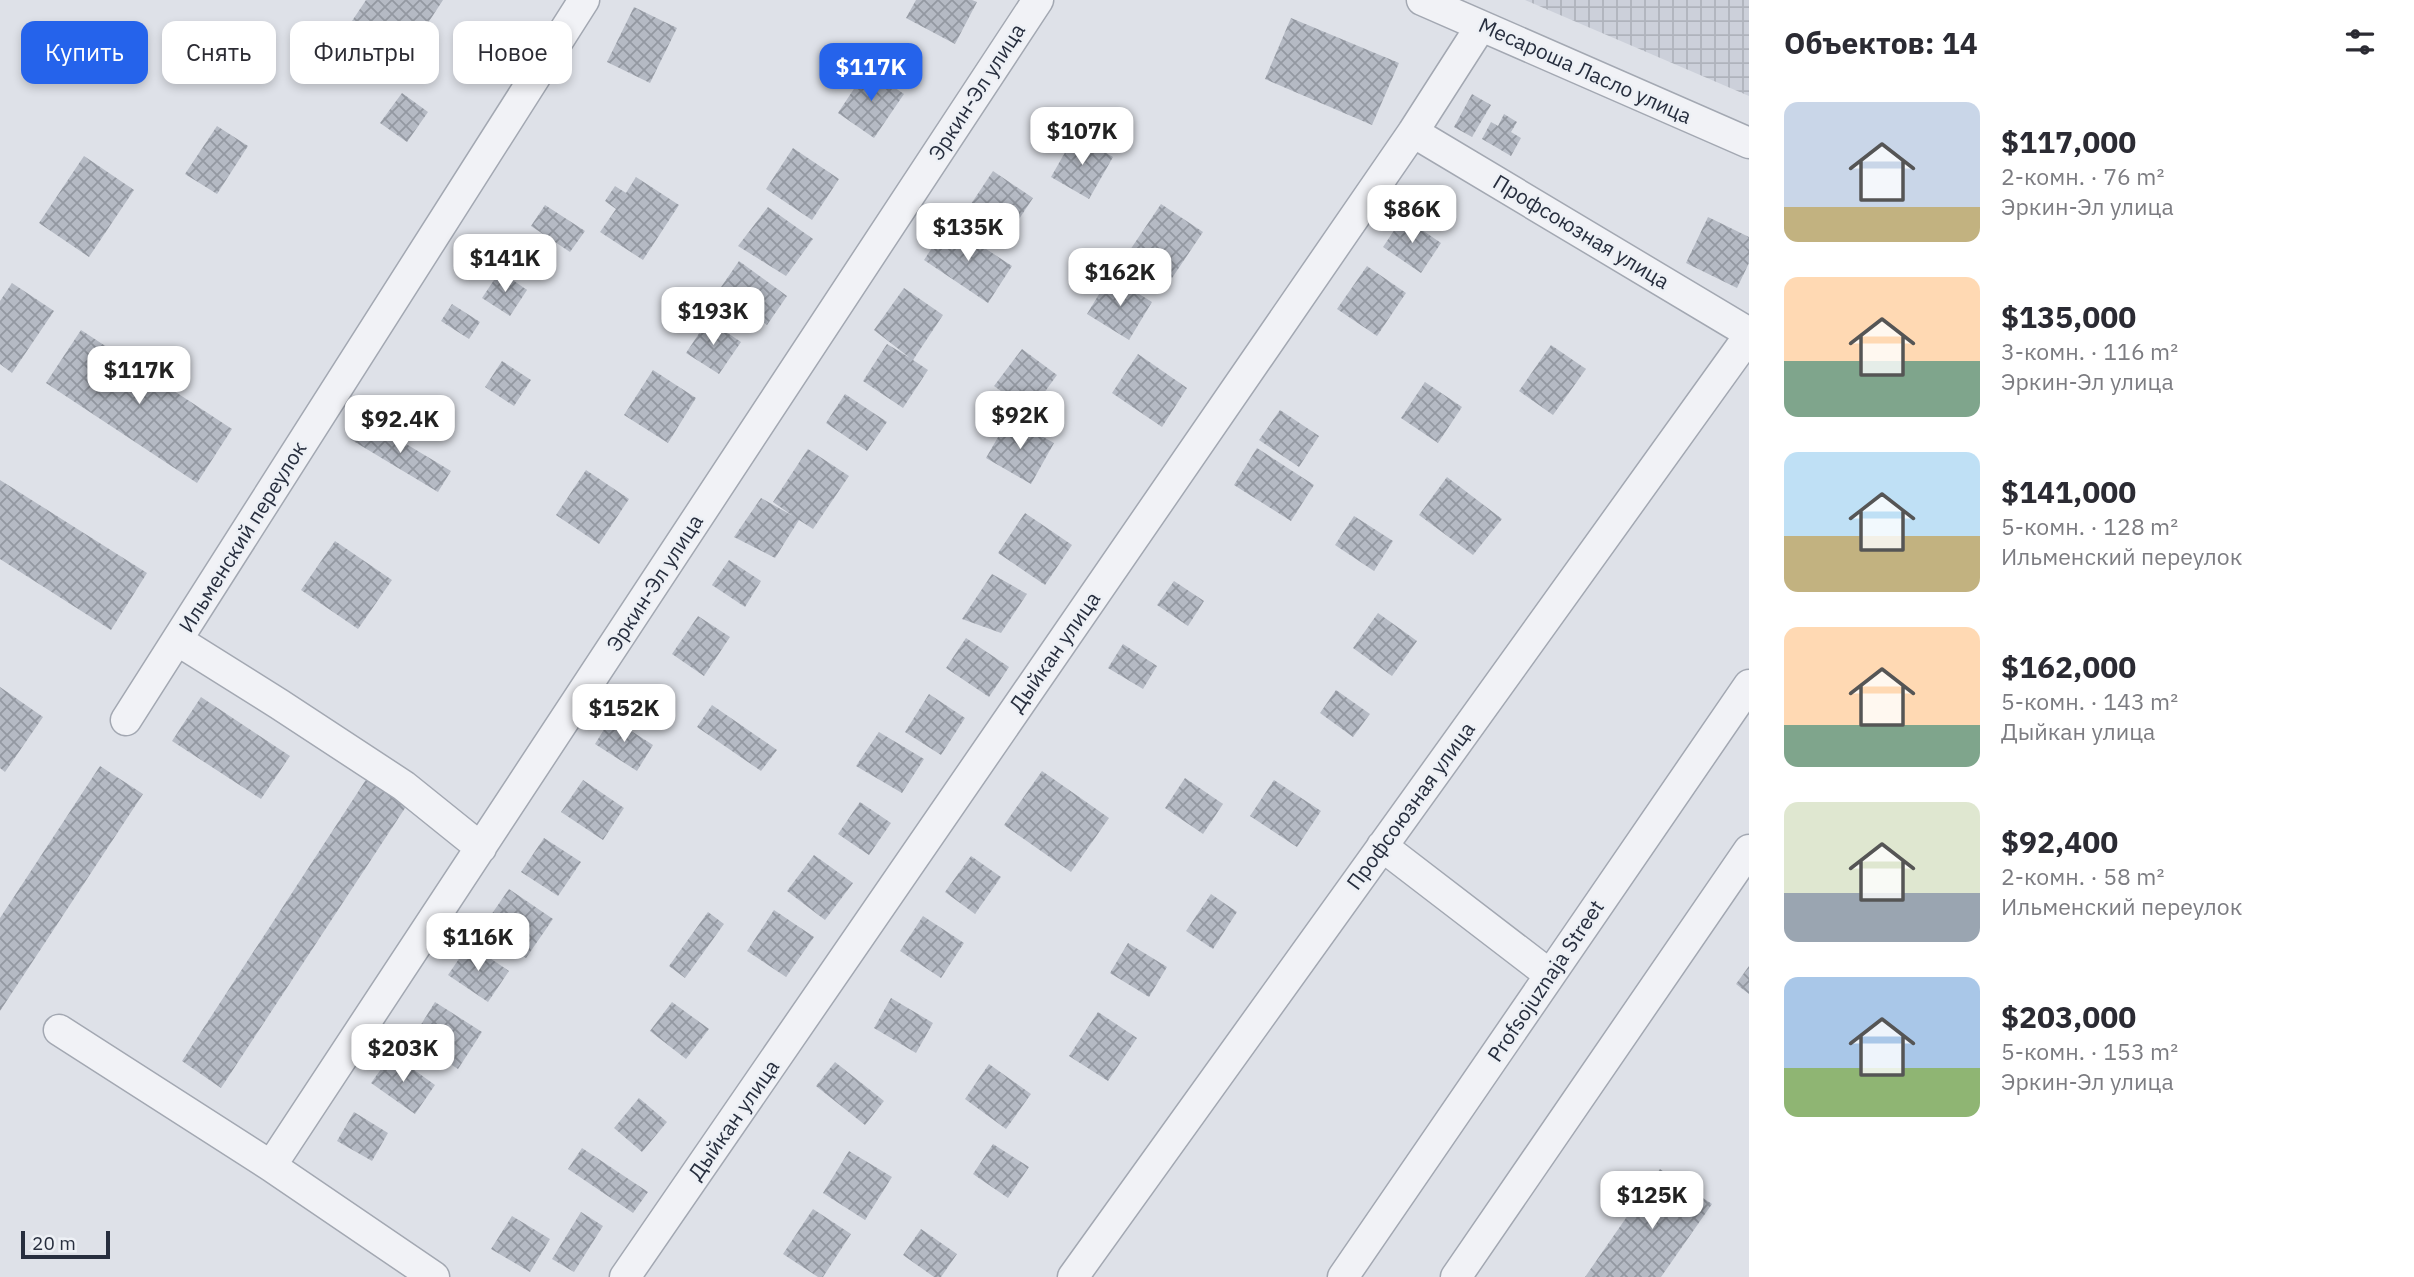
<!DOCTYPE html>
<html lang="ru">
<meta charset="utf-8">
<style>
:root{--surface:#fff;--page:#f7f7f7;--text:#2b2b33;--muted:#7c7c81;--accent:#2563eb}
body{margin:0;font-family:"IBM Plex Sans",sans-serif;background:var(--page);color:var(--text);height:100vh;display:flex;flex-direction:column;font-size:26px;white-space:nowrap}
*{box-sizing:border-box;margin:0}
p{font-size:23px;color:var(--muted)}
.icon{flex:none;width:38px;height:38px;fill:none;stroke:currentColor;stroke-width:2;stroke-linecap:round;stroke-linejoin:round}
.map{position:relative;flex:1;overflow:hidden}
.panel{display:flex;flex-direction:column;background:var(--surface);width:665px}
.panel>*{flex:none}
.top-card{position:absolute;left:21px;top:21px;width:665px;height:63px;display:flex;gap:14px}
.scale{position:absolute;left:21px;bottom:18px;width:89px;box-sizing:border-box;padding-left:7px;border:4px solid #272e3e;border-top:0;font-size:19px;line-height:24px;white-space:nowrap;color:#272e3e;-webkit-text-stroke:5px #edf0f5;paint-order:stroke}
.price{position:absolute;translate:-50% -60px;padding:0 16px;border-radius:14px;background:#fff;color:#222;font-size:23px;line-height:46px;filter:drop-shadow(0 2px 4px #0008)}
.price::after{content:'';position:absolute;left:50%;top:42px;width:21px;height:16px;margin-left:-10px;background:inherit;clip-path:polygon(0 0,100% 0,50% 100%)}
.price.current{background:var(--accent);color:#fff}
ul{padding:0;list-style:none}
li{display:flex;align-items:center;gap:21px;height:175px;padding:0 35px}
li span{display:grid;place-items:center;flex:none;width:196px;height:140px;border-radius:14px;color:#555}
li>.icon{margin-inline-start:auto}
span .icon{width:84px;height:84px;fill:#fffc;stroke-width:1}
li b{font-size:30px}
h2{display:flex;justify-content:space-between;align-items:center;height:84px;padding:0 35px;font-size:30px}
.chip{padding:0 24px;border-radius:14px;background:var(--surface);box-shadow:0 4px 10px #0003;font-size:24px;line-height:63px}
.chip.current{background:var(--accent);color:#fff}
main{display:flex;flex:1;min-height:0}
.map>svg:first-child{display:block}
</style>
<main>
<div class="map">
<svg width="1749" height="1277" viewBox="0 0 1749 1277">
<defs>
<pattern id="industrial-grid" width="8" height="8" patternUnits="userSpaceOnUse" patternTransform="scale(1.75)"><rect width="8" height="8" fill="#ccd0da"/><path d="M0 4h8M4 0v8" fill="none" stroke="#afb3bc"/></pattern>
<pattern id="building-cross-hatch" width="8" height="8" patternUnits="userSpaceOnUse" patternTransform="scale(1.75)"><rect width="8" height="8" fill="#b5bac4"/><path d="M0 0l8 8M0 8l8-8" fill="none" stroke="#9398a1"/></pattern>
</defs>
<rect width="100%" height="100%" fill="#dee1e8"/>
<path fill="url(#industrial-grid)" d="M1525 0H1749V96Z"/>
<path fill="url(#building-cross-hatch)" d="M366 0H443L392 78 338 42Z
M916 0H972L977 2 955 44 906 18Z
M634 7 677 28 650 83 607 62Z
M1291 18 1399 63 1372 125 1265 79Z
M867 69 904 94 874 138 838 113Z
M402 93 428 112 407 142 380 123Z
M1472 94 1491 105 1472 137 1454 127Z
M1504 114 1517 122 1511 132 1521 138 1511 156 1482 139 1491 122 1498 126Z
M217 126 248 146 217 194 185 174Z
M1075 135 1113 157 1089 199 1051 177Z
M793 148 839 179 812 220 766 189Z
M84 156 134 190 89 257 39 223Z
M993 171 1033 198 1003 243 963 216Z
M636 177 679 205 643 260 600 232 616 209 605 201 615 186 626 193Z
M1161 204 1203 232 1172 278 1130 250Z
M545 205 585 231 570 252 531 226Z
M768 207 813 239 786 276 738 246Z
M1403 217 1441 243 1421 273 1383 247Z
M1708 217 1749 237V263L1737 288 1686 263Z
M948 224 1012 266 988 303 924 260Z
M739 261 787 296 767 325 719 290Z
M1367 266 1406 293 1377 336 1337 309Z
M500 271 527 290 510 316 482 298Z
M1110 276 1152 302 1129 340 1087 314Z
M12 283 54 311 12 373 0 364V301Z
M904 288 943 315 913 360 928 370 903 408 863 381 887 344 910 358 874 330Z
M452 304 480 322 469 339 441 321Z
M708 320 741 342 719 374 686 353Z
M81 330 232 429 197 483 46 383Z
M1551 345 1586 369 1553 415 1519 391Z
M1022 349 1057 375 1030 412 994 386Z
M1138 354 1187 388 1162 427 1112 393Z
M502 361 531 380 514 406 485 387Z
M653 370 696 398 668 443 624 415Z
M1425 382 1462 407 1438 443 1401 418Z
M845 394 887 422 867 451 826 423Z
M1280 410 1319 436 1299 467 1259 440Z
M363 418 451 471 438 492 350 439Z
M1009 418 1054 443 1031 484 986 458Z
M1257 448 1314 485 1291 521 1234 485Z
M808 449 849 476 813 529 799 520 775 558 734 537 761 498 793 516 773 502Z
M586 470 629 499 599 544 556 515Z
M1447 477 1502 519 1473 555 1419 515Z
M0 480 147 573 111 630 0 559Z
M1025 513 1072 545 1045 585 998 553Z
M1354 516 1393 541 1374 571 1335 545Z
M335 541 392 580 358 629 301 590Z
M729 560 761 581 745 607 712 585Z
M992 574 1027 594 1001 633 962 619Z
M1174 581 1204 601 1188 626 1157 605Z
M1378 613 1417 641 1392 676 1353 648Z
M698 616 730 637 704 676 672 654Z
M966 638 1009 667 989 697 946 668Z
M1123 644 1157 666 1143 689 1108 668Z
M0 687 43 717 5 772 0 768Z
M1336 690 1370 714 1353 737 1320 713Z
M929 694 965 718 941 755 905 732Z
M201 697 290 756 261 799 172 741Z
M712 705 777 750 761 771 697 727Z
M611 718 653 745 637 771 595 744Z
M879 732 924 759 902 793 856 766Z
M100 766 143 794 0 1011V918Z
M1042 771 1109 818 1071 872 1004 825Z
M371 772 411 799 221 1088 182 1061Z
M1185 778 1223 804 1203 834 1165 808Z
M583 780 624 808 603 840 561 812Z
M1274 780 1321 811 1297 847 1250 816Z
M860 802 891 823 869 855 838 834Z
M544 838 581 862 558 896 521 872Z
M814 855 853 883 825 920 787 891Z
M971 856 1001 877 975 914 945 892Z
M509 889 553 919 526 958 482 928Z
M1211 894 1237 912 1213 949 1186 931Z
M774 910 814 937 786 977 747 951Z
M708 912 724 924 685 978 669 966Z
M923 916 964 943 941 978 900 951Z
M1128 943 1167 967 1149 997 1110 973Z
M469 944 509 971 488 1002 448 975Z
M1749 966V994L1736 984Z
M891 998 933 1023 916 1053 874 1028Z
M435 1002 482 1032 458 1069 412 1039Z
M672 1002 709 1029 686 1059 650 1031Z
M1098 1012 1137 1038 1108 1081 1069 1056Z
M392 1054 435 1085 415 1114 371 1083Z
M835 1062 884 1101 865 1125 816 1086Z
M989 1064 1031 1094 1006 1129 965 1099Z
M639 1098 667 1122 642 1152 614 1128Z
M354 1112 388 1133 372 1161 337 1141Z
M993 1144 1029 1167 1008 1198 973 1174Z
M582 1148 648 1192 633 1213 568 1169Z
M849 1151 892 1177 865 1220 823 1193Z
M1660 1169 1712 1204 1661 1277H1585Z
M813 1209 851 1234 823 1277H818L783 1254Z
M581 1212 603 1226 574 1272 552 1259Z
M512 1216 550 1239 530 1272 491 1249Z
M921 1229 957 1254 941 1277H934L903 1255Z"/>
<g fill="none" stroke-linecap="round" stroke-linejoin="round">
<defs>
<path id="minor" d="M1422 0 1749 143
M1413 132 1749 333
M177 640 279 704 404 786 481 848
M126 720 584 0
M1382 846 1550 975
M59 1030 271 1166 434 1277
M271 1166 1038 0
M625 1277 1413 132 1481 26
M1073 1277 1749 336
M1343 1277 1749 685
M1456 1277 1749 850"/>
</defs>
<use href="#minor" stroke="#a3a8b2" stroke-width="33"/>
<use href="#minor" stroke="#f1f2f6" stroke-width="30"/>
</g>
<g text-anchor="middle" stroke-width="5" stroke-linejoin="round" paint-order="stroke">
<g font-size="21" fill="#272e3e" stroke="#edf0f5">
<text transform="translate(1585 71) rotate(24)" y="7">Месароша Ласло улица</text>
<text transform="translate(977 92) rotate(-57)" y="7">Эркин-Эл улица</text>
<text transform="translate(1581 232) rotate(31)" y="7">Профсоюзная улица</text>
<text transform="translate(243 537) rotate(-58)" y="7">Ильменский переулок</text>
<text transform="translate(655 583) rotate(-57)" y="7">Эркин-Эл улица</text>
<text transform="translate(1055 652) rotate(-55)" y="7">Дыйкан улица</text>
<text transform="translate(1411 806) rotate(-54)" y="7">Профсоюзная улица</text>
<text transform="translate(1546 981) rotate(-56)" y="7">Profsojuznaja Street</text>
<text transform="translate(734 1120) rotate(-55)" y="7">Дыйкан улица</text>
</g>
</g>
</svg>
<div class="scale">20 m</div>
<b class="price current" style="left:871px;top:103px">$117K</b>
<b class="price" style="left:1082px;top:167px">$107K</b>
<b class="price" style="left:1412px;top:245px">$86K</b>
<b class="price" style="left:968px;top:263px">$135K</b>
<b class="price" style="left:505px;top:294px">$141K</b>
<b class="price" style="left:1120px;top:308px">$162K</b>
<b class="price" style="left:713px;top:347px">$193K</b>
<b class="price" style="left:139px;top:406px">$117K</b>
<b class="price" style="left:1020px;top:451px">$92K</b>
<b class="price" style="left:400px;top:455px">$92.4K</b>
<b class="price" style="left:624px;top:744px">$152K</b>
<b class="price" style="left:478px;top:973px">$116K</b>
<b class="price" style="left:403px;top:1084px">$203K</b>
<b class="price" style="left:1652px;top:1231px">$125K</b>
<div class="top-card">
<a class="chip current">Купить</a>
<a class="chip">Снять</a>
<a class="chip">Фильтры</a>
<a class="chip">Новое</a>
</div>
</div>
<section class="panel">
<h2>Объектов: 14<svg class="icon" aria-label="filters" viewBox="0 0 24 24"><path d="M4 7h16M4 17h16"/><circle cx="9" cy="7" r="2"/><circle cx="15" cy="17" r="2"/></svg></h2>
<ul>
<li><span style="background:linear-gradient(#c9d6e8 75%,#c2b280 0)"><svg class="icon" aria-label="home" viewBox="0 0 24 24"><path d="M3 11l9-7 9 7M6 9v11h12V9"/></svg></span><div><b>$117,000</b><p>2-комн. · 76 m²</p><p>Эркин-Эл улица</p></div></li>
<li><span style="background:linear-gradient(#ffd9b3 60%,#7fa58c 0)"><svg class="icon" aria-label="home" viewBox="0 0 24 24"><path d="M3 11l9-7 9 7M6 9v11h12V9"/></svg></span><div><b>$135,000</b><p>3-комн. · 116 m²</p><p>Эркин-Эл улица</p></div></li>
<li><span style="background:linear-gradient(#bfe0f5 60%,#c2b280 0)"><svg class="icon" aria-label="home" viewBox="0 0 24 24"><path d="M3 11l9-7 9 7M6 9v11h12V9"/></svg></span><div><b>$141,000</b><p>5-комн. · 128 m²</p><p>Ильменский переулок</p></div></li>
<li><span style="background:linear-gradient(#ffd9b3 70%,#7fa58c 0)"><svg class="icon" aria-label="home" viewBox="0 0 24 24"><path d="M3 11l9-7 9 7M6 9v11h12V9"/></svg></span><div><b>$162,000</b><p>5-комн. · 143 m²</p><p>Дыйкан улица</p></div></li>
<li><span style="background:linear-gradient(#dfe7d0 65%,#9aa5b1 0)"><svg class="icon" aria-label="home" viewBox="0 0 24 24"><path d="M3 11l9-7 9 7M6 9v11h12V9"/></svg></span><div><b>$92,400</b><p>2-комн. · 58 m²</p><p>Ильменский переулок</p></div></li>
<li><span style="background:linear-gradient(#a9c7e8 65%,#8fb573 0)"><svg class="icon" aria-label="home" viewBox="0 0 24 24"><path d="M3 11l9-7 9 7M6 9v11h12V9"/></svg></span><div><b>$203,000</b><p>5-комн. · 153 m²</p><p>Эркин-Эл улица</p></div></li>
</ul>
</section>
</main>
